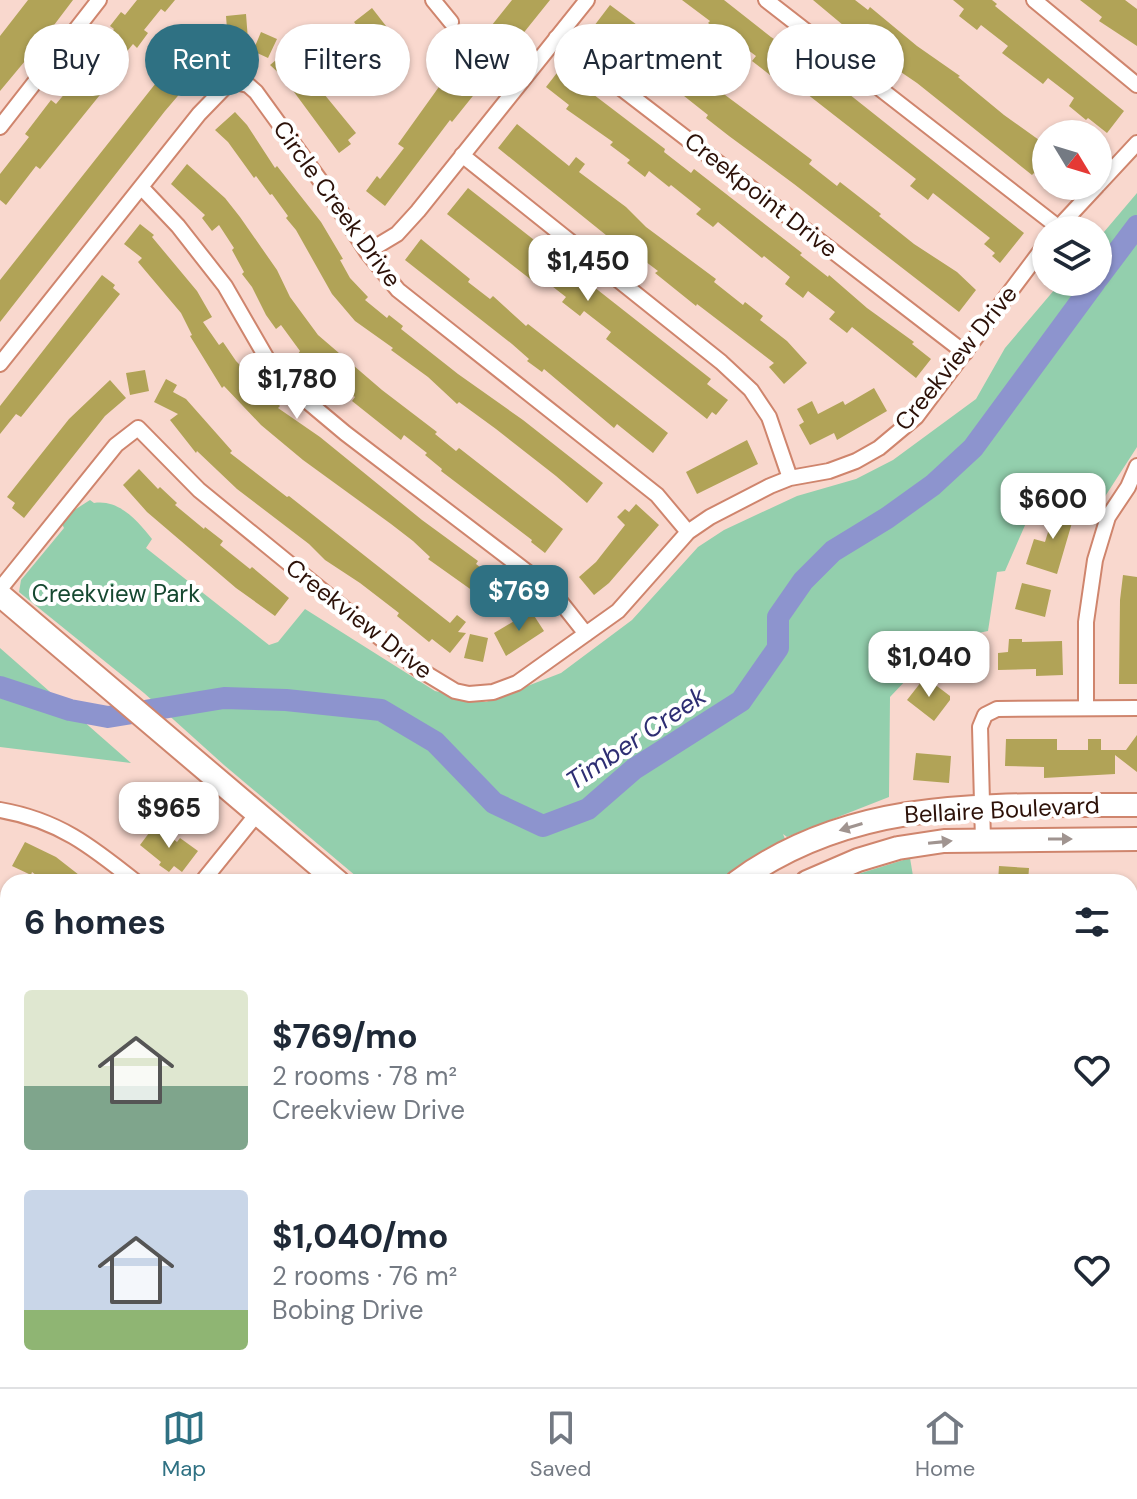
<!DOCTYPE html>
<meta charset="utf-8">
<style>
:root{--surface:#fff;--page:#f2f2f3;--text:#1f2937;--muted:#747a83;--line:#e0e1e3;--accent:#2f7183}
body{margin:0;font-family:"DM Sans",sans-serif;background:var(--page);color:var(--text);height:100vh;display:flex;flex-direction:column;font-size:30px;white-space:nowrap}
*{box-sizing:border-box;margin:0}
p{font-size:26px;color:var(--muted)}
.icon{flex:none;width:44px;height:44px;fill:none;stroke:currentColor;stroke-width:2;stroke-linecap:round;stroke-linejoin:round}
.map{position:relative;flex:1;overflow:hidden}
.drawer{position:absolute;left:0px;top:874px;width:1138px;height:514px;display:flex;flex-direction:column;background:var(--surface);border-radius:24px 24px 0 0;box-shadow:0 2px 6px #0004}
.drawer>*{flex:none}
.banner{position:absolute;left:24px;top:24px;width:1090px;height:72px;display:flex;gap:16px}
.needle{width:52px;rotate:128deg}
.tools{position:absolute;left:1032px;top:120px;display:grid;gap:16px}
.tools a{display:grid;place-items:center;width:80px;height:80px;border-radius:50%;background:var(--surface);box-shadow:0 2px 6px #0004;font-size:40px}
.price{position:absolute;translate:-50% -68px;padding:0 18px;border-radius:16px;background:#fff;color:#222;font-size:26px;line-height:52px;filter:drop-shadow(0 2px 4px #0008)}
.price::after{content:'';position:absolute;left:50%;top:48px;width:24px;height:18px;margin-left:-12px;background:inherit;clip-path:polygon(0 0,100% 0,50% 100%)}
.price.current{background:var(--accent);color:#fff}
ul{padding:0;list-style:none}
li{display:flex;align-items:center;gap:24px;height:200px;padding:0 24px}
li span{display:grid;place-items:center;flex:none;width:224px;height:160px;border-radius:8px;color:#555}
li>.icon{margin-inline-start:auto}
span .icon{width:96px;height:96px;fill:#fffc;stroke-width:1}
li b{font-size:34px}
h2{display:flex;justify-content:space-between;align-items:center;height:96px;padding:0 24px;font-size:34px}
.tag{padding:0 28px;border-radius:36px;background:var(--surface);box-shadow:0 2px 6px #0004;font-size:28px;line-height:72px}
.tag.current{background:var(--accent);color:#fff}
.tab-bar{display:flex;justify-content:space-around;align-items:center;height:112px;border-top:2px solid var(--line);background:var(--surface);font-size:22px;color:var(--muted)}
.tab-bar a{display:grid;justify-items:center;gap:4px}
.tab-bar .current{color:var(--accent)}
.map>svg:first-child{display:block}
</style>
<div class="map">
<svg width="1137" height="1387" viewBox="0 0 1137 1387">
<rect width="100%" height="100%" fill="#f9d8ce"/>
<path fill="#93cfad" d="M1137 193V447L1095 512 1055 487 1040 491 1005 571 997 572 988 631 944 640 890 697 889 797 787 837 783 834 787 844 728 882H363L224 765 144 693 19 592 21 580 64 528 62 524 65 516 90 500 94 503C119 499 138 521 152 539L146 548 269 645 278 642 305 609 435 691 486 702 561 673 632 620 698 547 724 530 797 496 856 479 893 460 976 399 1005 348 1061 282H1098V239Z
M0 648 131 763 0 747Z
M910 858 914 882H832Z
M0 916 8 918V997L0 990Z
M8 1022V1097L1 1105 8 1108 0 1122V1024L6 1025Z
M1130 1251 1137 1252V1387H1096V1380H1130Z
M249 1380H318L312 1387H250Z
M825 1380H893L898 1387H832Z"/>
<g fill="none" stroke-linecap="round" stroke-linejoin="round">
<path stroke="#8d94ce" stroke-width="22" d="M1098 278 1137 226
M0 687 70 710 108 717 224 698 286 700 381 710 435 742 494 803 543 826 588 809 634 769 741 701 778 648V617L803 581 833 551 887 518 933 485 973 448 1095 282"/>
</g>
<path fill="#b1a357" d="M28 0H73L48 33 44 30 26 52 30 55 0 91V36Z
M137 0H175L165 12 161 9 144 30 148 33 137 48 133 44 115 66 120 70 112 80 40 169 36 166 6 205 0 200V174L29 137 25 134 51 100 56 104 72 85 67 80 94 50 96 52 114 29 110 26 121 12 125 15Z
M512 0H550L452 122 450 120 385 206 366 191 377 176 380 179 404 148 398 144 446 77 459 60 468 66 497 29 492 25Z
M682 0H724L771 37 795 53 796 52 1024 233 1000 263 992 256 995 253 984 244 990 238 933 193 928 200 910 186 916 179 775 69 770 75 752 61 756 56 724 32 723 34 708 23 710 21Z
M813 0H855L868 10 870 7 917 46 960 76 958 77 1004 115 1046 145V183L1034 173 1032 175 917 83 892 66Z
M953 0H992L997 4 995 6 1124 111 1107 133 1088 118 1086 120 1069 106 1074 98 1048 78 1043 84 1002 53 1008 46 981 25 977 30 959 16 964 9Z
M1080 0H1125L1137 9V46L1099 21 1102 17Z
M610 5 675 53 673 55 701 77 812 160 809 164 837 186 840 182 881 214 879 216 914 244 957 272 976 290 959 312 794 184 729 136 706 118 708 115 679 92 637 65 639 63 594 26Z
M372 8 407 53 389 67 354 22Z
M246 14 248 40 228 42 226 16Z
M207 25 223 43 165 111 0 322V280L186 45Z
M261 32 277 39 268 58 253 51Z
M288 50 356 133 348 140 351 144 339 153 283 77 270 65Z
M560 69 665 149 664 152 691 173 694 169 802 253 800 255 828 277 829 275 867 308 914 342 912 344 931 359 916 378 852 327 847 333 829 319 835 312 808 291 803 298 785 284 790 277 764 256 762 258 718 222 713 227 696 214 701 209 671 185 669 187 649 171 645 177 627 163 630 160 610 145 613 142 566 109 569 105 546 87Z
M235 112 247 125 275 168 277 166 321 222 343 259 340 260 350 278 368 297 365 300 387 318 389 315 403 326 401 329 458 374 523 420 603 483 587 503 556 476 496 429 459 402 457 404 428 377 391 350 393 348 355 321 332 294 296 230 286 218 288 216 272 194 270 195 256 176 254 178 228 142 215 130Z
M517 124 569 166 576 157 585 164 579 172 626 207 646 227 716 279 714 282 743 305 745 302 763 316 760 320 787 341 807 363 784 384 769 367 774 363 697 304 696 306 655 273 658 271 629 249 627 252 498 148Z
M187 164 225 198 240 217 277 270 290 297 318 335 382 390 437 432 435 434 456 451 459 448 563 529 545 553 531 542 532 540 441 471 442 469 425 455 427 453 404 435 401 440 352 401 355 397 333 379 330 383 311 368 298 354 300 351 281 325 276 329 266 315 252 287 242 274 244 272 232 250 234 248 219 225 212 231 202 218 205 215 171 184Z
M468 188 711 379 707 384 728 400 716 415 712 412 707 419 606 339 611 332 584 311 580 316 562 302 566 297 539 276 534 282 447 214Z
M140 224 154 235 152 237 197 291 212 317 203 322 219 345 223 342 236 361 280 406 278 408 320 437 422 520 478 561 476 564 494 578 480 596 428 559 430 557 413 541 391 524 303 460 261 425 224 386 222 388 190 336 192 335 181 313 138 262 142 258 124 244Z
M421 239 470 279 468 282 490 299 493 296 526 326 528 324 668 433 653 453 617 424 614 428 544 369 542 372 527 361 529 359 512 344 405 260Z
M102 275 115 285 113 288 120 294 21 417 16 414 0 434V406Z
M145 370 149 391 130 395 126 373Z
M166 379 177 385 173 392 186 399 232 451 230 453 287 497 289 496 450 623 457 615 466 622 458 632 466 633 450 653 432 639 429 642 397 616 399 613 360 583 325 560 309 544 237 489 197 451 196 453 170 420 178 414 154 402Z
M110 380 126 398 105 416 24 518 12 508 15 503 7 497 69 419Z
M874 388 887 411 837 440 834 433 810 445 799 425 804 422 797 409 812 401 818 414 843 401 845 405Z
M747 440 758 464 697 494 686 472Z
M139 469 158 489 160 487 177 503 175 505 204 529 205 527 223 541 220 545 250 569 252 567 289 598 275 616 236 588 147 512 123 485Z
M1057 503 1076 509 1057 574 1026 564 1034 539 1045 542Z
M636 504 659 525 609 583 594 595 579 577 596 562 625 525 617 517 625 509 629 512Z
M1123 575 1137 577V684H1119L1120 600Z
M1022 583 1051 590 1045 617 1015 609Z
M531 611 544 631 506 656 494 633Z
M470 634 488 638 483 662 464 658Z
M966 636 979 658 965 666 971 677 959 683 941 651Z
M1009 639H1022V642L1062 641 1063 675 1036 676V669L998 670V653L1008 652Z
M925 677 950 696V700L934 721 907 700Z
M1137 735V772L1115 755V774L1044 778V767L1005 766 1006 739H1057V750H1088V739H1101V750H1126Z
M916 753 951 756 949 783 913 780Z
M155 825 177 842 180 838 198 851 182 872 174 866 169 872 159 865 161 862 140 845Z
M25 842 56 857 88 882H45L32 872 31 875 12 866Z
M999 866 1029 868 1028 882H998Z"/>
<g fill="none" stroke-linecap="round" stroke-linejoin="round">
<defs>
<path id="street" d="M433 0 451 22
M766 0 1058 227
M1034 0 1137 85
M556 38 965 353
M0 127 99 0
M462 155 721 362 751 390 769 417 790 478
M1098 185 1137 143
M142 188 178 226 225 286 277 376 345 433 552 591 586 634
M1056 230 1097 186
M367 252 397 234 418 211 587 0
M0 364 199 114 231 81 248 85 256 92 322 183 367 252 398 290 657 495 688 532
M0 589 116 445 138 428 199 490 417 668 455 691 469 694 493 692 517 683 618 611 688 532 710 517 770 486 790 478 829 471 856 461 879 448 916 417 1046 244
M1086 708V622L1095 560 1108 517 1128 487 1137 466
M0 810C58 820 91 846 136 882
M983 840 980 727 985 715 997 709 1137 708
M202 882 257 814
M1130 944H1137
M1130 1112H1137"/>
<path id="secondary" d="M0 595 338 882
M737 882C857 794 997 806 1137 805
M807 882 858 860 898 848 944 841 1137 839
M930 1380 938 1387
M326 1387 332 1380
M358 1387 364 1380"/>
</defs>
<use href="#street" stroke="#cf856d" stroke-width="18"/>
<use href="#secondary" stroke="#cf856d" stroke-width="26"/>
<use href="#street" stroke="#fff" stroke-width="14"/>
<use href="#secondary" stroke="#fff" stroke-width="22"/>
</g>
<defs><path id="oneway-solid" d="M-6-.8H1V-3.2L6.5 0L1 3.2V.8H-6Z" transform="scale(2)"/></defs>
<g fill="#a09490">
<use href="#oneway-solid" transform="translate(851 827) rotate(163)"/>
<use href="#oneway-solid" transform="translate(1060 839)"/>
<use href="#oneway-solid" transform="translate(940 842) rotate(-6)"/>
</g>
<g text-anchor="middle" stroke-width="8" stroke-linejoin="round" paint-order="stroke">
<g font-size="24" fill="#2c1108" stroke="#fff">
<text transform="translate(761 195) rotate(38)" y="8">Creekpoint Drive</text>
<text transform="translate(337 204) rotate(54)" y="8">Circle Creek Drive</text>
<text transform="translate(956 358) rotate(-51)" y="8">Creekview Drive</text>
<text transform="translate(359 619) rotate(38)" y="8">Creekview Drive</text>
<text transform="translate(1002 810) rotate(-3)" y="8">Bellaire Boulevard</text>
</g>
<g font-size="24" fill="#154830" stroke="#fff">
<text x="116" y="602">Creekview Park</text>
</g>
<g font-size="26" font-style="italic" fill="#2e2e73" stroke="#fff">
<text transform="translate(636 738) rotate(-34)" y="9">Timber Creek</text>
</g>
</g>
</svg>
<div class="tools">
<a><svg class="needle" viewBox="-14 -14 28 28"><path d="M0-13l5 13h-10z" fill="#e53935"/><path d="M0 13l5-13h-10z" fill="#747a83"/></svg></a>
<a><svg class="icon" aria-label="layers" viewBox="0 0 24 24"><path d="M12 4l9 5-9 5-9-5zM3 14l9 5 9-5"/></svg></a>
</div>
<b class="price" style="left:588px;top:303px">$1,450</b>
<b class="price" style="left:297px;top:421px">$1,780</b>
<b class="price" style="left:1053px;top:541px">$600</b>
<b class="price current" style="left:519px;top:633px">$769</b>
<b class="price" style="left:929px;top:699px">$1,040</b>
<b class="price" style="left:169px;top:850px">$965</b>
<div class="banner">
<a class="tag">Buy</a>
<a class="tag current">Rent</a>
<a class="tag">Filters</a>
<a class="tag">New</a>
<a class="tag">Apartment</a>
<a class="tag">House</a>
</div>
<section class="drawer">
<h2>6 homes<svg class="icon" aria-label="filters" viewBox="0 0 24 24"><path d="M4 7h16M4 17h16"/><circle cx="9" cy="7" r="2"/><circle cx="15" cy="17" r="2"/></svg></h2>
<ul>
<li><span style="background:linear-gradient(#dfe7d0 60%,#7fa58c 0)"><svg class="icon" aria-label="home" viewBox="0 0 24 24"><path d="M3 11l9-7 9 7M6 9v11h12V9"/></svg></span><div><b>$769/mo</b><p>2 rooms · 78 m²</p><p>Creekview Drive</p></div><svg class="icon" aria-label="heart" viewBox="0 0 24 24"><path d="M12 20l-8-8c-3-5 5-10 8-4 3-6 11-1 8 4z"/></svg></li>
<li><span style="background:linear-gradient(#c9d6e8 75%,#8fb573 0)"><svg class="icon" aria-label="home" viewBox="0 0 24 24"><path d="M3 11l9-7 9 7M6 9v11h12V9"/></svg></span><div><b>$1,040/mo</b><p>2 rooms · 76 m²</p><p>Bobing Drive</p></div><svg class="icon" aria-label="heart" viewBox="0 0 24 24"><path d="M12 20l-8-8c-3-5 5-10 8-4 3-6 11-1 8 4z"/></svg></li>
</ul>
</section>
</div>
<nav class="tab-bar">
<a class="current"><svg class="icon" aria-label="map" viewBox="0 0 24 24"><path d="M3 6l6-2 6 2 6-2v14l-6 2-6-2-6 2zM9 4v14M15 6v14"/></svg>Map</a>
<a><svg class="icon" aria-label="saved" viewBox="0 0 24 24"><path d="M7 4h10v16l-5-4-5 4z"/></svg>Saved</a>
<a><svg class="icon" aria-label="home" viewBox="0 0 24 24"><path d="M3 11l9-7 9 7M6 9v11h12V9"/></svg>Home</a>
</nav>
